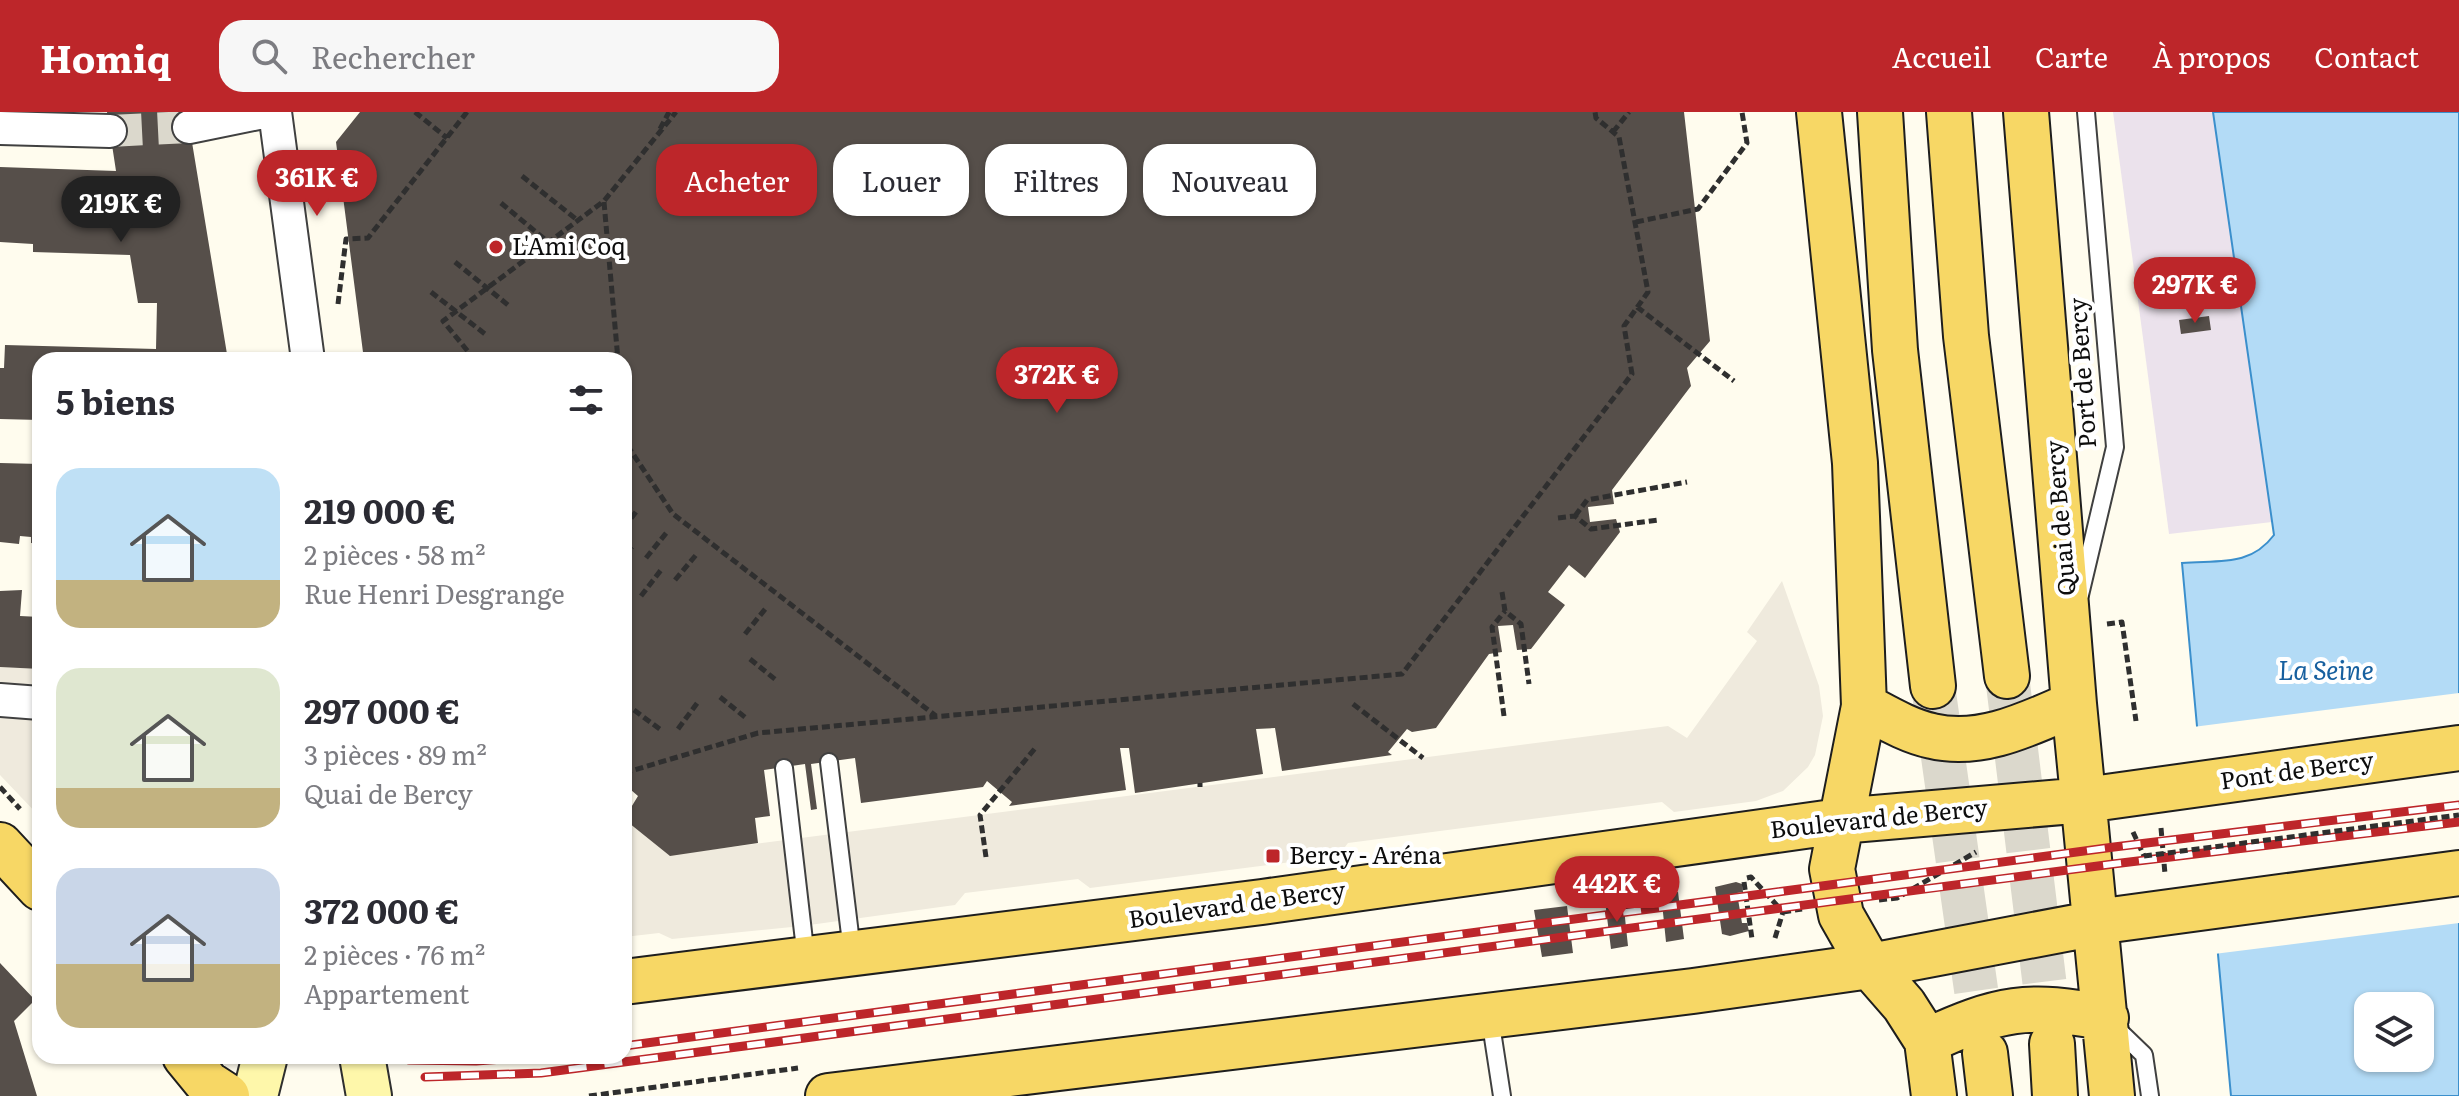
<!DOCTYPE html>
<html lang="fr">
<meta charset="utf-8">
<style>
:root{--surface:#fff;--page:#f7f7f7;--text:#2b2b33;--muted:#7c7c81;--accent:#bd262a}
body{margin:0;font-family:Literata,serif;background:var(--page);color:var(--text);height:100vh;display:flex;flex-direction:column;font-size:30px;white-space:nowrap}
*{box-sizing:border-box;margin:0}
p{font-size:26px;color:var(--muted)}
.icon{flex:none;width:44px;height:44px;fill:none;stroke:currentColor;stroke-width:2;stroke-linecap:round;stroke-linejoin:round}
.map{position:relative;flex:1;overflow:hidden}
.details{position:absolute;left:32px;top:240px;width:600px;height:712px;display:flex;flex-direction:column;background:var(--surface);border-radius:24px;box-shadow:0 2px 6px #0004}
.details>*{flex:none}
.guide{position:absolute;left:656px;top:32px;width:760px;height:72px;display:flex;gap:16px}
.tools{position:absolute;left:2354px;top:880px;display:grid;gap:16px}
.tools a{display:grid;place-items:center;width:80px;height:80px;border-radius:16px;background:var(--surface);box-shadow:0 2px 6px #0004;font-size:40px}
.price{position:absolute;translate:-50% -68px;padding:0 18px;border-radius:28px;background:var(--accent);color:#fff;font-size:26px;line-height:52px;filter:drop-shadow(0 2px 4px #0008)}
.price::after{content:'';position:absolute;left:50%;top:48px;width:24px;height:18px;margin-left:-12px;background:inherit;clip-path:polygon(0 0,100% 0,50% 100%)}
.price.selected{background:#222;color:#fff}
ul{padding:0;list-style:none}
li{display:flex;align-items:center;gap:24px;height:200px;padding:0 24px}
li span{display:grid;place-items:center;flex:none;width:224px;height:160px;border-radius:24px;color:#555}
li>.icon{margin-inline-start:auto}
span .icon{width:96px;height:96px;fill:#fffc;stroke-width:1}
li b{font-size:34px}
h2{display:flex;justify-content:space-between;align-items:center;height:96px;padding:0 24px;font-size:34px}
.chip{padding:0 28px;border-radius:24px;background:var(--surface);box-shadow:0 2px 6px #0004;font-size:28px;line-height:72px}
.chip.selected{background:var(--accent);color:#fff}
header{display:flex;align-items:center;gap:48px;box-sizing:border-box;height:112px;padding:0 40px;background:var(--accent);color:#fff}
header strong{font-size:38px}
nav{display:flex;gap:44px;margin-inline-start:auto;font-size:28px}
.search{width:560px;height:72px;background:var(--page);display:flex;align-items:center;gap:20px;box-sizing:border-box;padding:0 28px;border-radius:24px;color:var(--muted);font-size:30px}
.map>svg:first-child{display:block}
</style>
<header>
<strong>Homiq</strong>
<div class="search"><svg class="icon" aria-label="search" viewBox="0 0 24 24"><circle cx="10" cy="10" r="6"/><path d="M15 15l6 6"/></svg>Rechercher</div>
<nav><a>Accueil</a><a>Carte</a><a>À propos</a><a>Contact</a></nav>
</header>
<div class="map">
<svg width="2459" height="984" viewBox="0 0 2459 984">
<rect width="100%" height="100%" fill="#fffcee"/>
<path fill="#ebe2ec" d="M2113 0H2213L2272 410 2169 422Z"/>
<path fill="#efeadd" d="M1782 469 1819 574 1823 604 1815 643 1808 655 1783 679 1756 689 1674 700 1662 690 1348 731 1338 744 1090 776 1078 767 965 781 955 793 802 814 672 827 659 821 624 825V707L670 743 1668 614 1687 626 1757 529 1747 520Z
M0 555 40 557V705L0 663Z"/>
<path fill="#b3dbf6" stroke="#3b8fcc" stroke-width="2" fill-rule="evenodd" d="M2213 0H2459V984H2231L2182 451C2219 448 2250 455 2274 423ZM2368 894H2420V946H2368Z"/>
<path fill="#fffcee" d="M2459 581V811L2214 842 2193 615Z"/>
<path fill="#564f4a" d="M107 0H187L228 248H40V308L0 307V256H4L5 233 156 237 157 191H138L130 143 33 140V132L0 130V55L116 59Z
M360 0H1684L1710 229 1687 256 1691 274 1612 378 1614 392 1588 395 1590 410 1616 407 1620 420 1585 466 1569 453 1548 480 1565 493 1531 537 1517 538 1513 513 1498 514 1502 540 1489 542 1436 616 1412 620 1407 617 1388 640 1392 643 1282 659 1275 616 1256 617 1263 662 1135 681 1129 636H1120L1126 678 1009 694 1012 690 987 669 983 675 861 691 855 646 811 652 817 697 811 698 805 652 764 658 770 704 755 706 758 731 670 744 624 707 638 684 624 672V248H364L336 30Z
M2209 204 2211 218 2181 222 2179 208Z
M0 351 40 352V432L31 431V425L20 424 19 432 0 430Z
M22 478 20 504 40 505V557L0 555V479Z
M1736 770 1742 772 1743 780 1737 781 1742 811H1747L1749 819 1730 824 1722 822 1715 775Z
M1678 780 1684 827 1666 830 1661 781Z
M1623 787 1628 834 1611 837 1605 789Z
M1567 794 1573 841 1542 845 1534 798Z
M0 851 35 888 14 909 37 984H0Z"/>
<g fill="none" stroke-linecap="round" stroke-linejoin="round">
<path stroke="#dbd8cc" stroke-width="32" stroke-dasharray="32 16" stroke-linecap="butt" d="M110 19 189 15"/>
<path stroke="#dbd8cc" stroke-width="44" stroke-dasharray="44 22" stroke-linecap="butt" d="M2007 564 2052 932
M1933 574 1985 941"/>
<defs>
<path id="lane" d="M2080 483 2115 335 2086 0
M829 650 852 839
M784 656 806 846
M1490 906 1502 984
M2115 915 2144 943 2150 984"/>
<path id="street" d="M275 0 308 248
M189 15 263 0
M0 16 110 19
M0 588 40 591"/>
<path id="secondary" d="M362 944 369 984
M255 984 265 944"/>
<path id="primary" d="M1819 0 1855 351 1864 594 1832 757 1841 803 1870 854 1904 893 1927 929 1934 984
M1880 0 1895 238 1933 574
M1949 0 1966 224 2007 564
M2026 0 2074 592 2112 984
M1864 594C1885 605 1908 619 1932 624 1981 636 2030 611 2074 592
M0 733 40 776
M624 870 1262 790 1840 709 2085 688 2459 636
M1927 929C1998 896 2029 890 2106 906
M2052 932 2055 984
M1985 941 1990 984
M185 944 207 971 227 984
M828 984 1693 879 1870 854 2118 807 2459 761"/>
</defs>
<use href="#lane" stroke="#404040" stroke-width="20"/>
<use href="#street" stroke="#404040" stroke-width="36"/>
<use href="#secondary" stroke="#2f2f2f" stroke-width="48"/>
<use href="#primary" stroke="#1e1e1e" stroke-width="48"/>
<path stroke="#2f2f2f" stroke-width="5" stroke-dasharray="8 4" stroke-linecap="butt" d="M415 0 447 26
M660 17 669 0
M1613 20 1629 0
M522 64 576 107
M604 90 618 248
M501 91 554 135
M1636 110 1698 97 1747 31 1742 0
M455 150 508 193
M431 180 485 222
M338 192 346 127 368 126 467 0
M1637 195 1734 269
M475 248 443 209 604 89 676 0
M624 322 625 330 673 402 936 604
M1575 404 1587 388 1687 370
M1558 406 1575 404 1591 417 1658 408
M624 416 638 397
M624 445 632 435
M646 446 667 420
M675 468 696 443
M1502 480 1505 499 1521 512 1529 572
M641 484 661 458
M2107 512 2122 510 2136 609
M745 522 766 496
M750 547 776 568
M720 585 746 606
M1353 592 1423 646
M634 598 661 618
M1504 604 1492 515 1505 499
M678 617 698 590
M624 661 758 621 1402 562 1632 262 1624 214 1648 180 1619 25 1596 6 1595 0
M1200 671V675
M0 675 20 697
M2161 716 2165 762
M2133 720 2144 744
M986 745 980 703 1037 634
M1747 766 1751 765 1783 800
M1744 770 1752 827
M1879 788 1897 786 1976 740
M1783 800 1802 797
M1775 826 1783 800
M589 984 798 956"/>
<use href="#lane" stroke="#fff" stroke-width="16"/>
<use href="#street" stroke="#fff" stroke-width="32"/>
<use href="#secondary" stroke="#fef7aa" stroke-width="44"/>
<use href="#primary" stroke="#f7d765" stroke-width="44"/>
<defs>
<path id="rail" d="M624 934 2114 735 2459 693
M409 948 476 949 542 944
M425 965 541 961 2113 752 2459 710"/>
</defs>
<use href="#rail" stroke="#bd262a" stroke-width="9"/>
<use href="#rail" stroke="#fff" stroke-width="6" stroke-dasharray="18" stroke-linecap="butt"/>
<path stroke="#2f2f2f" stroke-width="5" stroke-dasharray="8 4" stroke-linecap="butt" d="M2144 744 2459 703"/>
</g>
<g fill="#bd262a" stroke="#fff" stroke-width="3">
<circle cx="496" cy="135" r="8"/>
<rect x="1265" y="736" width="16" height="16" rx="4"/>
</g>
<g text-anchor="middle" stroke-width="8" stroke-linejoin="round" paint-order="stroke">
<g font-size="24" fill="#0d0d0d" stroke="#fff" text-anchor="start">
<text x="512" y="143">L'Ami Coq</text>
<text x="1289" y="752">Bercy - Aréna</text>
</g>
<g font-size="24" fill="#0d0d0d" stroke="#fff">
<text transform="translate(2083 261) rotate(-94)" y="8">Port de Bercy</text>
<text transform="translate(2061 406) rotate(-95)" y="8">Quai de Bercy</text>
<text transform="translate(2297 659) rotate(-8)" y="8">Pont de Bercy</text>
<text transform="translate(1879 707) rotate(-6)" y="8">Boulevard de Bercy</text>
<text transform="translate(1237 793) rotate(-8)" y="8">Boulevard de Bercy</text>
</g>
<g font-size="26" font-style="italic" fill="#17609f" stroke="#fff">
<text x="2326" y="568">La Seine</text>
</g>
</g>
</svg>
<div class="tools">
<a><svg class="icon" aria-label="layers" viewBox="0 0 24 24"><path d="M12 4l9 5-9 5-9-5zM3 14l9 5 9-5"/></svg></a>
</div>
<b class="price" style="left:317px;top:106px">361K €</b>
<b class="price selected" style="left:121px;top:132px">219K €</b>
<b class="price" style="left:2195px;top:213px">297K €</b>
<b class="price" style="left:1057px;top:303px">372K €</b>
<b class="price" style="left:1617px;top:812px">442K €</b>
<div class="guide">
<a class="chip selected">Acheter</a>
<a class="chip">Louer</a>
<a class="chip">Filtres</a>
<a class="chip">Nouveau</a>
</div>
<section class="details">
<h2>5 biens<svg class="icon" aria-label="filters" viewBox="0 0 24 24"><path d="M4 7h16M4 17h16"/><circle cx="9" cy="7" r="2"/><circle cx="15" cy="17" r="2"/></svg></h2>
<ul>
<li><span style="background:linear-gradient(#bfe0f5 70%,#c2b280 0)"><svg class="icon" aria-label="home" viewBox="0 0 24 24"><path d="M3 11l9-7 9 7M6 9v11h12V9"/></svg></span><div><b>219 000 €</b><p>2 pièces · 58 m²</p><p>Rue Henri Desgrange</p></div></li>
<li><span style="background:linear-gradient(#dfe7d0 75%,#c2b280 0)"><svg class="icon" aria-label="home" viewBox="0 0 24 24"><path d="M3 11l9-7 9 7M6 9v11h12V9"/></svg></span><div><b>297 000 €</b><p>3 pièces · 89 m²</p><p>Quai de Bercy</p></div></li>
<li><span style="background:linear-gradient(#c9d6e8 60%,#c2b280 0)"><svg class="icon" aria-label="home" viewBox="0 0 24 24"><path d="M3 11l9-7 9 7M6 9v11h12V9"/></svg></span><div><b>372 000 €</b><p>2 pièces · 76 m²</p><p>Appartement</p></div></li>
</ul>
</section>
</div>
